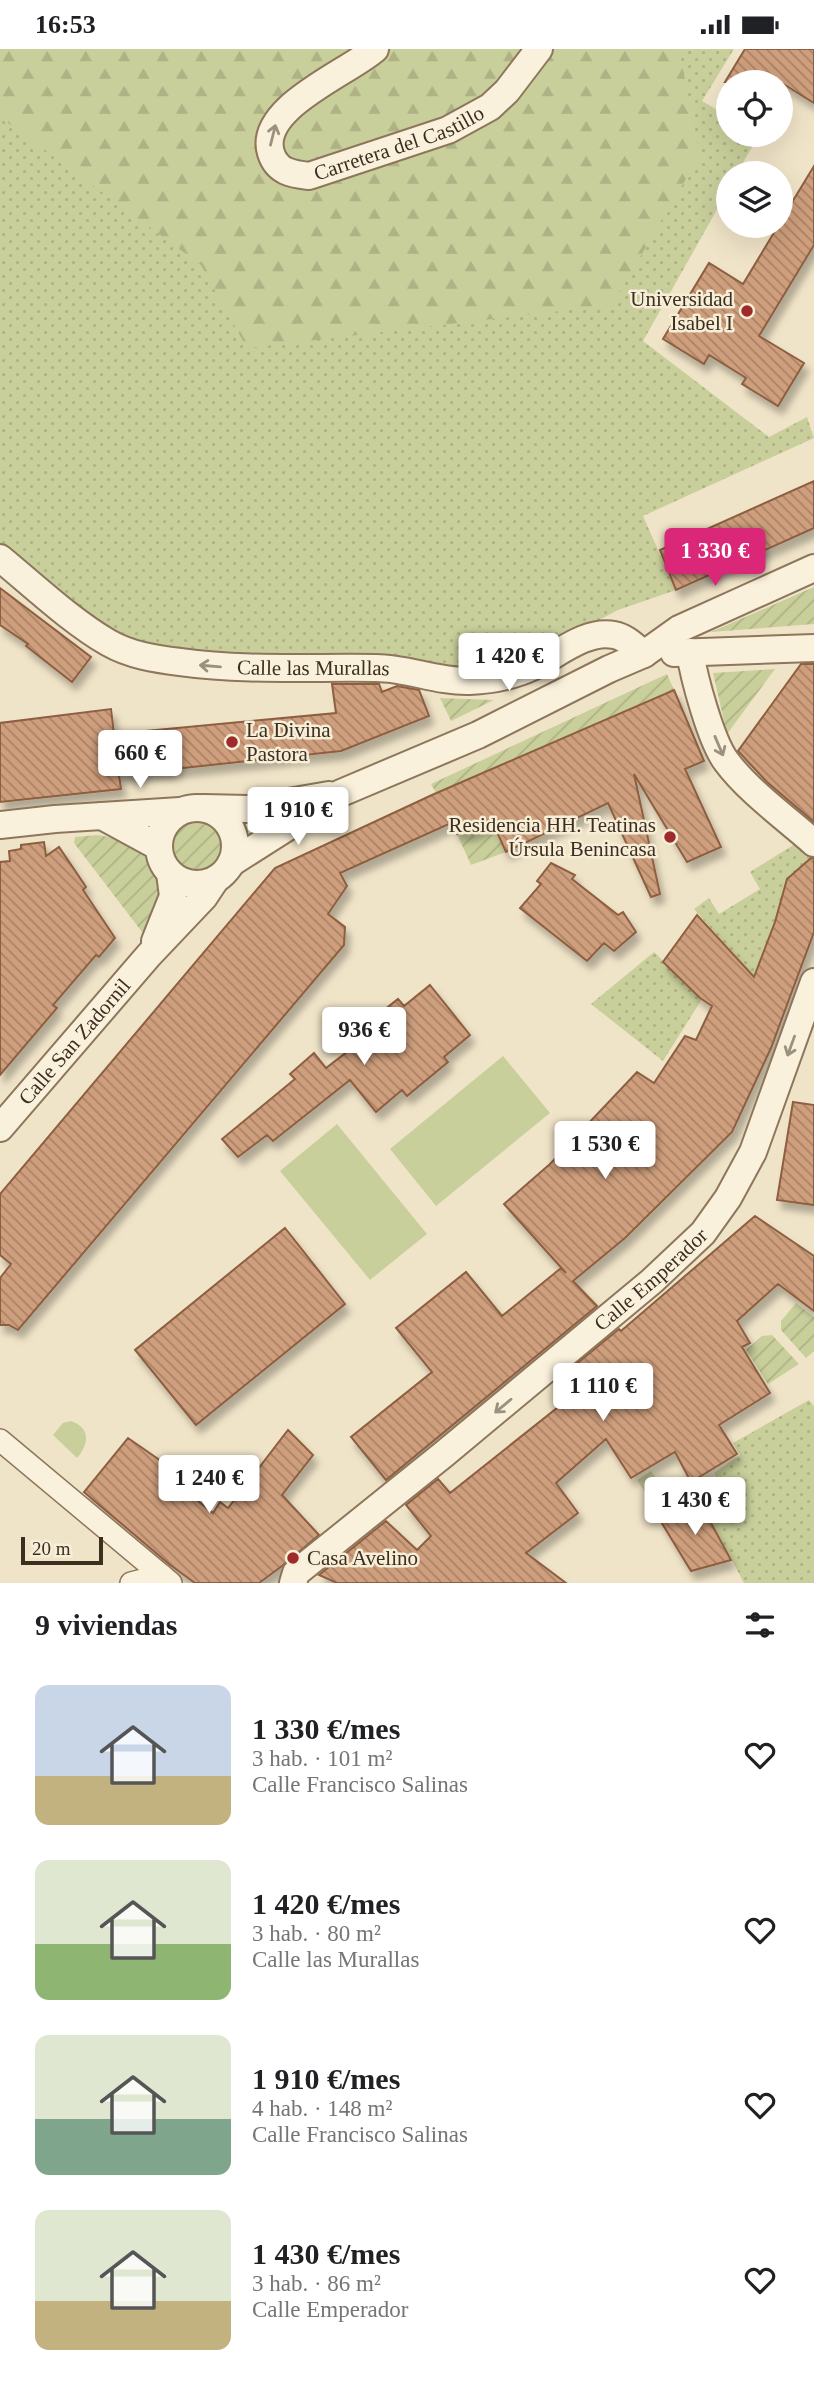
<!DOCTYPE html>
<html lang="es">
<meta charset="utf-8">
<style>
:root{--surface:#fff;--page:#f6f6f6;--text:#202124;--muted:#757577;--accent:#db2777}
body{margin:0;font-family:"Times New Roman",serif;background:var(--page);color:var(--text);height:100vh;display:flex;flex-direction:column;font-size:26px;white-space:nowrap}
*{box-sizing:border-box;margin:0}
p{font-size:23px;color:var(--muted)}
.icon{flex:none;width:38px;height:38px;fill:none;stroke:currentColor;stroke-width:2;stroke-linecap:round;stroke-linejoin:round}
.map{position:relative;height:1534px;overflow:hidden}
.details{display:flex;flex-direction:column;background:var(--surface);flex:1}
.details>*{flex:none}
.tools{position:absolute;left:716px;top:21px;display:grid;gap:14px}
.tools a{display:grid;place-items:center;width:77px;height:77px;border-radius:50%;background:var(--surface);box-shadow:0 7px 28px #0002;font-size:35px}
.scale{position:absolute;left:21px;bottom:18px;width:82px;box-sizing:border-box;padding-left:7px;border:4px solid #3d2e20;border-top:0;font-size:19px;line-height:24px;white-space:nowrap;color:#3d2e20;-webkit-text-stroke:5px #f7eed8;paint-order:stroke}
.price{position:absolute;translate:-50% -60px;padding:0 16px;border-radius:7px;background:#fff;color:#222;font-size:23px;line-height:46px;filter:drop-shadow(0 2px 4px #0008)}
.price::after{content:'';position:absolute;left:50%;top:42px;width:21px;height:16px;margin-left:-10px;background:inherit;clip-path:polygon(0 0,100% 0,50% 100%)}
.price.on{background:var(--accent);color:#fff}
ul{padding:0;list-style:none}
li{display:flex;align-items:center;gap:21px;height:175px;padding:0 35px}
li span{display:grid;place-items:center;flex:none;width:196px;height:140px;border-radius:14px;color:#555}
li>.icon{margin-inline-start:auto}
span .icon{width:84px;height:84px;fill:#fffc;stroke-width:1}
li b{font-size:30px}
h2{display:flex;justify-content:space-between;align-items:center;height:84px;padding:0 35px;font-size:30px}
.status{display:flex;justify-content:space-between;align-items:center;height:49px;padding:0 35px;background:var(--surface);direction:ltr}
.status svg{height:19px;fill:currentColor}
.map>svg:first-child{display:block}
</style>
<div class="status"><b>16:53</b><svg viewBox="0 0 49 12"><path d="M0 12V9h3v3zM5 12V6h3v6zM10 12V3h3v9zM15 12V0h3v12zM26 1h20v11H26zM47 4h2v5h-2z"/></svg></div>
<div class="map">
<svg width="814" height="1534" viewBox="0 0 814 1534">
<defs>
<pattern id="grass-dots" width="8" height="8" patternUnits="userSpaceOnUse" patternTransform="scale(1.75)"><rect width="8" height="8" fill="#c9cf9b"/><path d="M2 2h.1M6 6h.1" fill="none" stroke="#aeb285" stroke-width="1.8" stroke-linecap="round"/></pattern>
<pattern id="forest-firs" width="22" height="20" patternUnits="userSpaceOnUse" patternTransform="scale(1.75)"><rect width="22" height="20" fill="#c9cf9b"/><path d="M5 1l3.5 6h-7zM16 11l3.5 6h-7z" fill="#aeb285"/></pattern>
<pattern id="garden-furrows" width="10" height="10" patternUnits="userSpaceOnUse" patternTransform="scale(1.75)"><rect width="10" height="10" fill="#c9cf9b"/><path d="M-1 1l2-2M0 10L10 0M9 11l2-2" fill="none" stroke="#aeb285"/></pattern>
<pattern id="building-back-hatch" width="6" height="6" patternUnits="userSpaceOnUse" patternTransform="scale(1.75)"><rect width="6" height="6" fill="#cf9f7d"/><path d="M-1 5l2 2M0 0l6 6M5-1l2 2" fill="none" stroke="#a98266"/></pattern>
<filter id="shadow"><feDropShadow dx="4.5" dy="8" stdDeviation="3.5" flood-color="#0004"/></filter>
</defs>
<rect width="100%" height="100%" fill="#f0e4c8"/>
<path fill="url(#grass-dots)" d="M0 0H734L702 52 728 67V86H759L737 124H728V141L643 292 769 388 807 368 814 389 643 467 676 541 618 561 508 619 462 624 209 612 114 586 0 499Z
M795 795 812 809 775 873 754 928 694 860 709 849 719 865 760 840 750 823Z
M654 903 702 950 663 1012 591 955Z
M809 1351 814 1357V1534H744L712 1474 733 1461 714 1424 740 1406 733 1394Z"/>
<path fill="url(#forest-firs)" d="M0 0H679L700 106 612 256 247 299 201 216 0 68Z"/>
<path fill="#c9cf9b" d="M503 1007 550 1064 436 1157 390 1100Z
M337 1075 427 1185 370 1231 280 1122Z
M71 1372C91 1379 89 1395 77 1409L53 1386 63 1374Z
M651 1422 668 1448 654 1457 637 1431Z"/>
<path fill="url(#garden-furrows)" d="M814 538V575L711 583Z
M775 620 727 685 713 624Z
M667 625 674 641 436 744 431 735Z
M440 649 494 651 451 672Z
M603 712 609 726 582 739 589 754 578 759 582 767 563 776 553 753 537 760 538 765 497 782 506 803 471 816 457 785 465 782 468 785 484 778 483 773 532 749 533 744 575 725 576 728 588 724V718Z
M169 795a28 28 0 1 1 56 0a28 28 0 1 1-56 0Z
M97 786C112 788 125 792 138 801 162 819 167 865 142 883L74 794 75 788Z
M796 1254 814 1268V1302L806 1309 781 1281V1272Z
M772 1286 799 1315 768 1335 746 1301 762 1287Z"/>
<path fill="url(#building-back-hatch)" stroke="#8d5f41" stroke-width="2" filter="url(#shadow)" d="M745 0H814V54L780 33H725Z
M814 117V196L759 287 804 314 778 357 742 335 746 329 709 306 704 315 663 290 709 214 743 235 778 177H780V173Z
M814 432V479L676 541 660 501Z
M0 539 91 608 72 633 26 597 28 595 0 576Z
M801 615H814V773L767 733 738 702Z
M332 635H379L382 643 397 637 419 641 429 667 341 702 119 726 121 740 0 753V674L111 660 114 685 336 664Z
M674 641 704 712 685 720 721 798 687 813 634 725 660 845 651 848 608 754 506 803 493 774 467 785 465 782 457 785 451 774 340 824 347 837 328 865 345 878 344 896 18 1281 9 1276H0V1229L11 1215 0 1206V1145L275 819 432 746Z
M44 793 46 807 59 798 86 838 83 841 115 889 99 908 96 906 53 956 57 959 0 1026V813L10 812 9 802 21 800V796Z
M811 809H814V883L771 999 732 1083 625 1189 573 1232 597 1257 386 1431 351 1388 432 1323 396 1279 466 1223 502 1267 561 1219 566 1224 504 1155 550 1115 637 1023 654 1034 685 987 696 991 712 957 700 949 663 913 697 866 754 928 775 873 787 830Z
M551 814 575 826 572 830 618 866 623 863 636 883 614 902 604 894 587 912 520 859 541 835 537 832Z
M430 936 470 986 444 1008 448 1013 407 1047 402 1041 376 1063 350 1031 273 1092 267 1086 238 1108 222 1090 295 1030 290 1025 314 1004 326 1019 361 992 355 984 398 950 404 957Z
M793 1053 814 1056V1156L777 1151Z
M755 1167 814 1207V1262L778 1235 737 1272 750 1294 742 1298 770 1344 719 1376 737 1405 691 1433 675 1403 631 1429 606 1390 556 1434 578 1464 526 1504 566 1534H337L319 1526 386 1472 417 1501 431 1487 406 1456 438 1430 450 1444 572 1347 558 1330 619 1280 621 1282Z
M285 1179 345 1255 196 1376 135 1301Z
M288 1381 313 1406 282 1446 319 1486 282 1517 259 1534H195L169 1515 84 1443 128 1389 184 1428 178 1436 213 1464 220 1453 228 1459Z
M698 1450 731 1511 691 1522 660 1471Z"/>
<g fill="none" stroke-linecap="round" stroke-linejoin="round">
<defs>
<path id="pedestrian" d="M0 1391 171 1534
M131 1534 162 1526"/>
<g id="minor">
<path id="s1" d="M375 0C348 24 257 59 271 104 277 123 292 125 309 127L448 81 490 58 507 42 539 0"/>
<path id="s2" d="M0 509C33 536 72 573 109 594 130 606 155 610 180 613 245 622 310 618 376 619 408 619 437 633 470 632 490 631 513 627 532 618 556 607 586 580 614 586 626 588 635 598 644 605"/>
<path d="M690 603C694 629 711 692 726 712 748 742 786 769 814 794"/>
<path d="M674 604 814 599"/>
<path d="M204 759 248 760 329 746"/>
<circle cx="197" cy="797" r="38"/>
<path d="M102 767 159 798"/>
<path d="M0 776 55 770 180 762"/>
<path d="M231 814 341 744 478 686 609 620 644 605 679 580 814 519"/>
<path d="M155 892 173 847 170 824"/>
<path id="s3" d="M0 1079 149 906 204 848 216 830"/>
<path id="s4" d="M293 1534 296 1524 444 1405 652 1232 703 1184 728 1149 753 1103 814 933"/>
</g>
</defs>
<use href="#pedestrian" stroke="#8d765c" stroke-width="24"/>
<use href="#minor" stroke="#8d765c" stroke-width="30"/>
<use href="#pedestrian" stroke="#faf1dc" stroke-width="21"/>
<use href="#minor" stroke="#faf1dc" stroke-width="26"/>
</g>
<defs><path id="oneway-shaft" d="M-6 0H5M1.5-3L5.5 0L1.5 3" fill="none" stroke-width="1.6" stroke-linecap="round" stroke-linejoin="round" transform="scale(1.75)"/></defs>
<g stroke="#9c907e">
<use href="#oneway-shaft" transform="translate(273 86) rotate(-76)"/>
<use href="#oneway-shaft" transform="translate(210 617) rotate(-175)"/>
<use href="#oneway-shaft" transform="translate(719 697) rotate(67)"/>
<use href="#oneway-shaft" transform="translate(791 997) rotate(110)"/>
<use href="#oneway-shaft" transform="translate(503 1357) rotate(140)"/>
</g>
<g fill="#9e2a2b" stroke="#f7eed8" stroke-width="2.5">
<circle cx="747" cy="262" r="7"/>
<circle cx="232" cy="693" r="7"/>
<circle cx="670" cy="788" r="7"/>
<circle cx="293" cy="1509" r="7"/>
</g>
<g text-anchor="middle" stroke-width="5" stroke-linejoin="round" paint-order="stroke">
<g font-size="21" fill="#3d2e20" stroke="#f7eed8">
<text dy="7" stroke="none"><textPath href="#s1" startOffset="299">Carretera del Castillo</textPath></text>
<text dy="7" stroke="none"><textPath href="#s2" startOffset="346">Calle las Murallas</textPath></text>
<text dy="7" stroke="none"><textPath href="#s3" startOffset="114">Calle San Zadornil</textPath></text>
<text dy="7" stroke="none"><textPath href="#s4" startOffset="471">Calle Emperador</textPath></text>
</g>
<g font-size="21" fill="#3d2e20" stroke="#f7eed8" text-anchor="end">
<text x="733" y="257">Universidad<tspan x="733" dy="24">Isabel I</tspan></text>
<text x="246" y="688" text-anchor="start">La Divina<tspan x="246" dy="24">Pastora</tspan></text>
<text x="656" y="783">Residencia HH. Teatinas<tspan x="656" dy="24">Úrsula Benincasa</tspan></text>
<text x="307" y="1516" text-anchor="start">Casa Avelino</text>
</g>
</g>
</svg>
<div class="tools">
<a><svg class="icon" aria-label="locate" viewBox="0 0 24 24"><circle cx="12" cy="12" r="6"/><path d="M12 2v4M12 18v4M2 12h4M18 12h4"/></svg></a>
<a><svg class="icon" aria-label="layers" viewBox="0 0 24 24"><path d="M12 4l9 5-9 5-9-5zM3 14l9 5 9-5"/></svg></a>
</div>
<div class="scale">20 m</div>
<b class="price on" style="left:715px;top:539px">1 330 €</b>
<b class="price" style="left:509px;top:644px">1 420 €</b>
<b class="price" style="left:140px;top:741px">660 €</b>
<b class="price" style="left:298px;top:798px">1 910 €</b>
<b class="price" style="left:364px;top:1018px">936 €</b>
<b class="price" style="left:605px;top:1132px">1 530 €</b>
<b class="price" style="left:603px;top:1374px">1 110 €</b>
<b class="price" style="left:209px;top:1466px">1 240 €</b>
<b class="price" style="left:695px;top:1488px">1 430 €</b>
</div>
<section class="details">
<h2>9 viviendas<svg class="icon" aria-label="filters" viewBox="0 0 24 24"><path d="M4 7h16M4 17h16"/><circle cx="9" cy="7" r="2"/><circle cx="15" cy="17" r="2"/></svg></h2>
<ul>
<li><span style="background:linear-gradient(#c9d6e8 65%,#c2b280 0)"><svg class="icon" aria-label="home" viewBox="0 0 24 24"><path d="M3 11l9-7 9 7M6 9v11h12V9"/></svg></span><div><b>1 330 €/mes</b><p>3 hab. · 101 m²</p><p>Calle Francisco Salinas</p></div><svg class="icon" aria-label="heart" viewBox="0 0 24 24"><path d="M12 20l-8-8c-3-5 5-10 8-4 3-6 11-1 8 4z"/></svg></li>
<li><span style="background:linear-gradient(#dfe7d0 60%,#8fb573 0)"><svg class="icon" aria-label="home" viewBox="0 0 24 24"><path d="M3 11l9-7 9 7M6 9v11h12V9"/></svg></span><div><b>1 420 €/mes</b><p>3 hab. · 80 m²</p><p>Calle las Murallas</p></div><svg class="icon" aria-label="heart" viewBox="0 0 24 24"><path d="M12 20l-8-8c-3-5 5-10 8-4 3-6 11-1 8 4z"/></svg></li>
<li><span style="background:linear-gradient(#dfe7d0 60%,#7fa58c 0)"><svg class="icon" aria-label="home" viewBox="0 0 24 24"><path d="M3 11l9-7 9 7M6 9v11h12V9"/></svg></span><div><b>1 910 €/mes</b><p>4 hab. · 148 m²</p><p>Calle Francisco Salinas</p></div><svg class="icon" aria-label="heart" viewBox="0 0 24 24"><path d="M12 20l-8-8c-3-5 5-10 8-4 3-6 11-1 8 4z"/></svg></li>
<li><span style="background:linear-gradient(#dfe7d0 65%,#c2b280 0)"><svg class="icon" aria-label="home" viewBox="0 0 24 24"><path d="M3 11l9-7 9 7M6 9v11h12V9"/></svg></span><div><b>1 430 €/mes</b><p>3 hab. · 86 m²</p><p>Calle Emperador</p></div><svg class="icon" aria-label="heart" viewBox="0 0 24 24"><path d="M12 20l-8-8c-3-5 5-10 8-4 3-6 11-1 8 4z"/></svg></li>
</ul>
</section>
